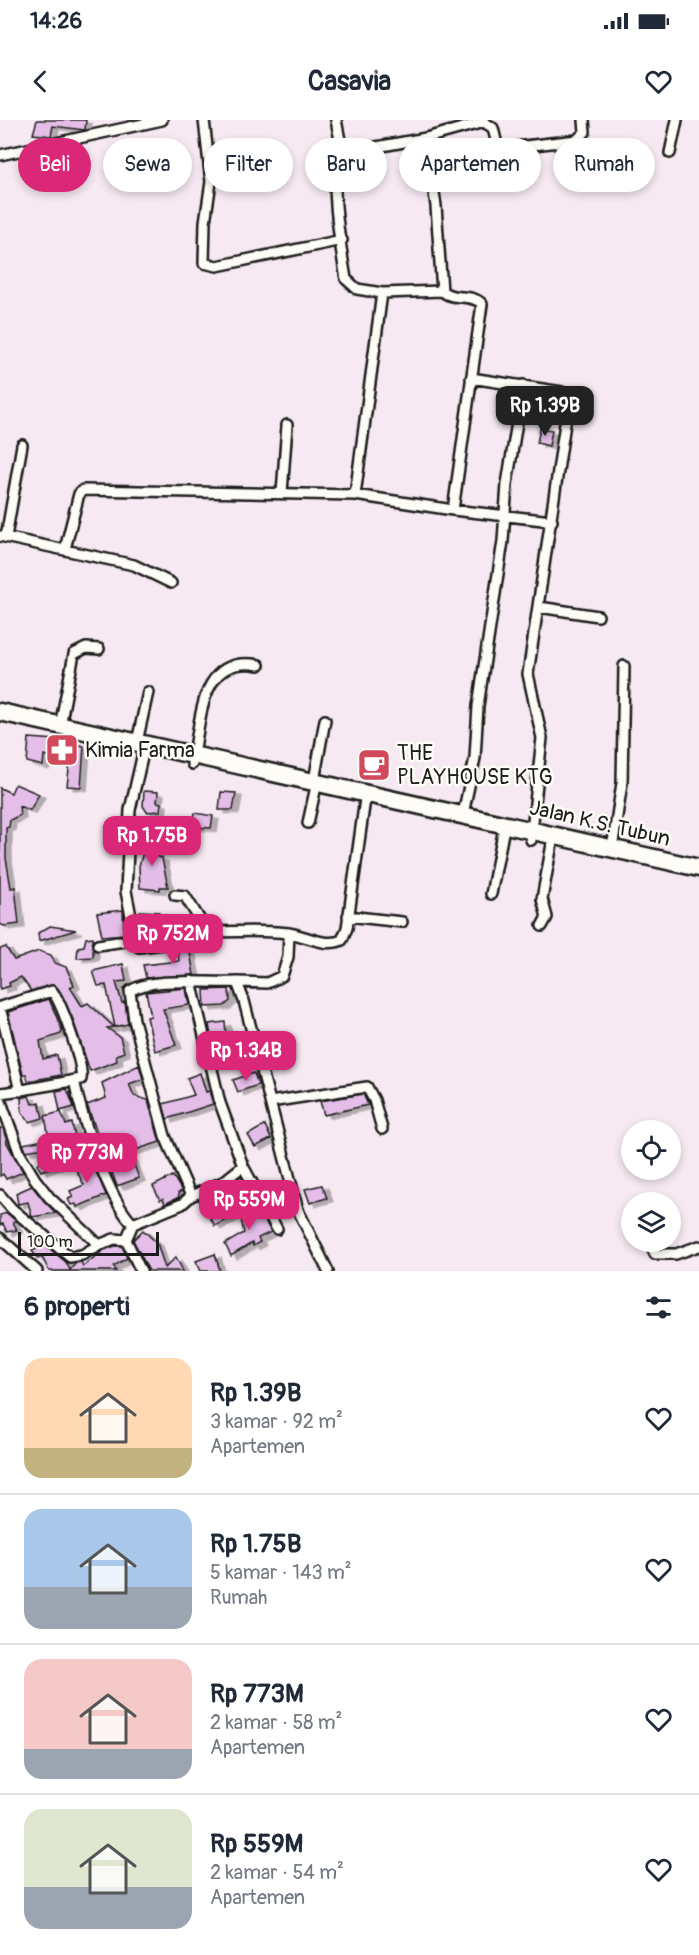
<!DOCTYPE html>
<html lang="id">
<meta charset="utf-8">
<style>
:root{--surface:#fff;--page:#f2f2f3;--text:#1f2937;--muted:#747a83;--line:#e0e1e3;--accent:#db2777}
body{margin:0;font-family:Pangolin,sans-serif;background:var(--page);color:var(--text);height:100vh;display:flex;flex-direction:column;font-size:22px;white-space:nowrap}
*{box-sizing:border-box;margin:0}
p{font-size:20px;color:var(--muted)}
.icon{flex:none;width:33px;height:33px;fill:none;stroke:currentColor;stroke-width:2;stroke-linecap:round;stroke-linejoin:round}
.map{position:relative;height:1151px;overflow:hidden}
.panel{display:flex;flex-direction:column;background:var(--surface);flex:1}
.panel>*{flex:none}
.top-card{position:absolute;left:18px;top:18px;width:663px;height:54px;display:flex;gap:12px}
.tools{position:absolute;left:621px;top:1000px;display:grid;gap:12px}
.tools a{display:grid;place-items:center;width:60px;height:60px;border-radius:50%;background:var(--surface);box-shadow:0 3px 9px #0003;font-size:30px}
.scale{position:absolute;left:18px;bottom:15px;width:141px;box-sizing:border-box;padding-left:6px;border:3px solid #1c1c1c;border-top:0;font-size:16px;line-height:21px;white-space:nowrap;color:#1c1c1c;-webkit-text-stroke:4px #fdfcf7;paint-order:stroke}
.price{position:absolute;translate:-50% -51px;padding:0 14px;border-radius:12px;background:var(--accent);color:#fff;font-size:20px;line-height:39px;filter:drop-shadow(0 2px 3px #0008)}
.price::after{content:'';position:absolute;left:50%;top:36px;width:18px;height:14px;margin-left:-9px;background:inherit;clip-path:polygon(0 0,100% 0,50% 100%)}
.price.active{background:#222;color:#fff}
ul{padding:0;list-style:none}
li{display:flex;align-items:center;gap:18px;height:150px;padding:0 24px}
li+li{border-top:2px solid var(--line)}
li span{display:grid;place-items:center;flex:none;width:168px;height:120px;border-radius:18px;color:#555}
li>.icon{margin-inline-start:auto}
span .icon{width:72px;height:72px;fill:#fffc;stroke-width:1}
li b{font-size:26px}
h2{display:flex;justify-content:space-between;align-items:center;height:72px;padding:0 24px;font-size:26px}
.pill{padding:0 21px;border-radius:27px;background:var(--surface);box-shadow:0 3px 9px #0003;font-size:21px;line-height:54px}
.pill.active{background:var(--accent);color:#fff}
.status{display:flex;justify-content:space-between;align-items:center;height:42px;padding:0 30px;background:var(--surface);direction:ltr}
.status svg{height:16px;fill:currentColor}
header{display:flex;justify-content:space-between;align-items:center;height:78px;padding:0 24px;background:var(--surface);font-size:27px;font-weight:800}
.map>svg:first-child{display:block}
</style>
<div class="status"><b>14:26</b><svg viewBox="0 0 49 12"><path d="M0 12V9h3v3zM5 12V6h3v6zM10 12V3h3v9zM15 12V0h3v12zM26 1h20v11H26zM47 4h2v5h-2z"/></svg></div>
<header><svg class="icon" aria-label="back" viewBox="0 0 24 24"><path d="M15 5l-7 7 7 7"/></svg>Casavia<svg class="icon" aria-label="heart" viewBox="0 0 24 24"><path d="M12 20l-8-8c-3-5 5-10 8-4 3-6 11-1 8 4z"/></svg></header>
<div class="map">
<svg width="699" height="1151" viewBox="0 0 699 1151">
<defs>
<filter id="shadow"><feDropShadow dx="6" dy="3.5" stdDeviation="0" flood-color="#0004"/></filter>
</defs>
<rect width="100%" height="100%" fill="#f6e9f2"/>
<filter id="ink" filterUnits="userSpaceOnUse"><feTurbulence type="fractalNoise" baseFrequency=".0167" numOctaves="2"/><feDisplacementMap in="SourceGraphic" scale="12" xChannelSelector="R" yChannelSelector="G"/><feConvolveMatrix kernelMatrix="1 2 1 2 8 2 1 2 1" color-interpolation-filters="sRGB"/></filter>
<g filter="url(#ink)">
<path fill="#e4bee8" stroke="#1c1c1c" stroke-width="1.5" filter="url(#shadow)" d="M37 0H86L85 10 53 6 51 16 33 14Z
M540 308 552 310 549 326 537 323Z
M29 618 57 620 84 626 81 667 67 666 70 641 44 635 43 646 27 642Z
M15 664 39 674 30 690 19 686 20 695 10 700 9 707 6 708V738L11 768 15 767 19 804 4 806 0 804V668L11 673Z
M144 671 158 672 157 682 161 683 160 691 147 692 143 686Z
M221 672 236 673 233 690H219Z
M195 693 213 696 211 708 192 707Z
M178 704 193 708 189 728 177 727V723H171V705Z
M146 718 158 722 160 729 156 736 162 738 168 767H160V770L140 768 139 746 144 729 139 728 141 720 146 721Z
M123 790 124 814 102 816 97 793Z
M140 791 159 792 160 796 166 795V812L162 816 141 820 138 817Z
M50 806 76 810 39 821 38 813Z
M93 817V837L77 838 78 827 84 826 86 818Z
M188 821 194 855 146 858 143 845 179 841 177 824Z
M6 827 14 840 39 831 51 835 55 843 66 847 74 865 70 867 82 886 88 883 114 907 107 908 120 917 124 932 116 935 117 941 90 951 72 897 55 865 31 871 21 857 9 863 10 866 0 869V829Z
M123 844 126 861 116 862 122 883 125 882 128 904 115 907 106 865 98 866 93 851Z
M186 868 189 885 163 889 176 925 155 931 147 897 151 896 146 872Z
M229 869 230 881 224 886 205 887 204 870Z
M49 879 62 910 61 914 40 921 43 939 57 935 61 955 28 961 26 954 23 955 8 892Z
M225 902 226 915 211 916 209 904Z
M139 945 143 959 129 964 134 976 148 980 160 1022 129 1032 139 1058 117 1066 87 985 106 978 102 963Z
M200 953 206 972 209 971 213 984 167 999 163 984 194 975 187 958Z
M254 953 258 965 238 972 233 960Z
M67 969 74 987 60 991 56 971Z
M363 974 368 985 324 995 320 981Z
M29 976 32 984 39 982 43 998 29 1002 22 992 21 978Z
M61 992 66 1005 72 1003 75 1017 54 1022 56 1026 26 1031 23 1024 49 1019 45 996Z
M265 1005 271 1019 255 1027 248 1015Z
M0 1008H3L7 1023 23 1052 6 1059 3 1054 0 1056Z
M58 1031 64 1043 41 1051 37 1044Z
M90 1037 106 1075 77 1087 76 1084 71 1085 68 1079 73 1077 70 1071 84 1065 73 1044Z
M173 1056 182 1071 178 1073 179 1077 165 1084 163 1079 160 1080 153 1066Z
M241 1056 249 1071 229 1081 236 1095 215 1106 199 1080 208 1076 211 1080Z
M322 1065 327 1078 310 1083 305 1069Z
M32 1066 44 1081 56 1093 32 1097 28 1082 18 1084 16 1073Z
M257 1086 271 1112 258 1118 260 1122 253 1126 252 1123 231 1136 225 1124 244 1113 240 1095Z
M7 1093 16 1101 13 1102 17 1110 7 1112 3 1104 0 1105V1095Z
M143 1110 157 1123 165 1148 176 1137 183 1151H149L133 1120Z
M45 1125 66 1142 70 1150 76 1143 81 1142 83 1146 104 1130 115 1126H122L127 1138 114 1146 116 1151H49L42 1137 38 1139 32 1131Z
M215 1134 220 1151H201L196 1141Z"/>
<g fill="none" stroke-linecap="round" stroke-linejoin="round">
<defs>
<path id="street" d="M204 0 211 62 205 102 204 143 217 146 342 120
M336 0 342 30C326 46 342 135 346 159L357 169 382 173 355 375
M426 18 436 86 442 171C453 181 472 173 482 184L453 390
M670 33 677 0
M338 34 426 18 484 2 493 8 498 29 577 20 585 12 584 0
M0 35 162 0
M382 173 442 171
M471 258 562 272 568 283 528 554 542 618 531 720
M282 373 287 305
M0 416 134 445 171 463
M6 417 22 325
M65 429 79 374 83 370 355 375 453 390 552 401
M539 487 598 496
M60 606 74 534 86 528 99 529
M137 622 148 572
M143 633 130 690 126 771 131 796V820L139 827 163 824 176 812C213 814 250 808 288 813 305 815 326 828 342 820L347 808 366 672
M192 644C202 601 198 534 259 545
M314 661 325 600
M463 694 475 638 478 586 503 421 507 364 523 265
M308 703 315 671
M612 729 622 663 624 546
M491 774 503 713
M175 775 185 776 200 800 204 812
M348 796 402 802
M542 806 547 797 542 779 552 724
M289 813 288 837 282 856 267 863 237 862 244 881 298 1090 328 1151
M98 825 131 820
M191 861 220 983 243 1046 223 1062 191 1076
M0 973C27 970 54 964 81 959 84 945 61 881 52 871L0 887 20 971
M0 979 20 1034 35 1059 49 1077 99 1125 114 1119 126 1120 133 1104C108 1080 81 995 74 960
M270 982 367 967 374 980 382 1009
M243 1046 277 1109
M0 1075 12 1089 70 1137 82 1135 99 1125
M133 1104 182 1084 191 1076 165 1016 134 900 130 871C154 856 209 864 237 862
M0 1118 37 1151
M126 1120 141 1151
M649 1122 655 1134H676L699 1126"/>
<path id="highway" d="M0 592 699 748"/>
</defs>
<use href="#street" stroke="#1c1c1c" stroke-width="14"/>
<use href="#highway" stroke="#1c1c1c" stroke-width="21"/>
<use href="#street" stroke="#fdfcf7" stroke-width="9"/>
<use href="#highway" stroke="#fdfcf7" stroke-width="16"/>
</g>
</g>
<defs>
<symbol id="pharmacy-square" viewBox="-11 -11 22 22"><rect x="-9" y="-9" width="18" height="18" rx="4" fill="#d1495b" stroke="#fdfcf7"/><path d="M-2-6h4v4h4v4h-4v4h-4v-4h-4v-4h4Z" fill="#fff"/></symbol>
<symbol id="cafe-square" viewBox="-11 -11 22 22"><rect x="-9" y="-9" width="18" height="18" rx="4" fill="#d1495b" stroke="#fdfcf7"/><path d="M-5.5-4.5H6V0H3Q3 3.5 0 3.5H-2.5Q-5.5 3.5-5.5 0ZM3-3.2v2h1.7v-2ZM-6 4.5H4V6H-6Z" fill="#fff"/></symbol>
</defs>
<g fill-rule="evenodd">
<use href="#pharmacy-square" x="43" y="611" width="38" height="38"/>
<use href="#cafe-square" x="355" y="626" width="38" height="38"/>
</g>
<g text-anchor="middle" stroke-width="5" stroke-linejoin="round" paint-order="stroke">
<g font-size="21" fill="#1c1c1c" stroke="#fdfcf7" text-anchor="start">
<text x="85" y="637">Kimia Farma</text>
<text x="397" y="640">THE<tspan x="397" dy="24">PLAYHOUSE KTG</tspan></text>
</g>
<g font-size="21" fill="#1c1c1c" stroke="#fdfcf7">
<text transform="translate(600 703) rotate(13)" y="7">Jalan K.S. Tubun</text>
</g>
</g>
</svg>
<div class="tools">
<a><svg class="icon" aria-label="locate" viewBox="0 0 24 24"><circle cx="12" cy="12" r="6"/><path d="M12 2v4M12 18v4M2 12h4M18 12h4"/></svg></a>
<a><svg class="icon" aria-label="layers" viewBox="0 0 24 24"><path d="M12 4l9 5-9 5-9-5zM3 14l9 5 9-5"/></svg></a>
</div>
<div class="scale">100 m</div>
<b class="price active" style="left:545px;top:317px">Rp 1.39B</b>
<b class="price" style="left:152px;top:747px">Rp 1.75B</b>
<b class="price" style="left:173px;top:845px">Rp 752M</b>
<b class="price" style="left:246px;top:962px">Rp 1.34B</b>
<b class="price" style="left:87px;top:1064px">Rp 773M</b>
<b class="price" style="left:249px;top:1111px">Rp 559M</b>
<div class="top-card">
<a class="pill active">Beli</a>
<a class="pill">Sewa</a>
<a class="pill">Filter</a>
<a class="pill">Baru</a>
<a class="pill">Apartemen</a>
<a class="pill">Rumah</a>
</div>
</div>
<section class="panel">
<h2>6 properti<svg class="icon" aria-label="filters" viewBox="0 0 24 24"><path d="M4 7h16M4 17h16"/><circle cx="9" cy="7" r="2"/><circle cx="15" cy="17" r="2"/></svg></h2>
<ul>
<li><span style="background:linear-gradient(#ffd9b3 75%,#c2b280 0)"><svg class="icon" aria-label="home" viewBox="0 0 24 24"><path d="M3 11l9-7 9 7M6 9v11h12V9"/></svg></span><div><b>Rp 1.39B</b><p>3 kamar · 92 m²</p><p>Apartemen</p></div><svg class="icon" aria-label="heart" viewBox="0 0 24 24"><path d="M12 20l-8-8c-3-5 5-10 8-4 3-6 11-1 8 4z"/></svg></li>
<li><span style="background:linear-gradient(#a9c7e8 65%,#9aa5b1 0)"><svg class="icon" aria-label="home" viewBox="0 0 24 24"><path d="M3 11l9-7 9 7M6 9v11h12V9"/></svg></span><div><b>Rp 1.75B</b><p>5 kamar · 143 m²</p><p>Rumah</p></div><svg class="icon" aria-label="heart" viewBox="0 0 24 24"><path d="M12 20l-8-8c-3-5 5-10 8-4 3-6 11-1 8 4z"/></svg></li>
<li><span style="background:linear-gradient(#f6c9c9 75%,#9aa5b1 0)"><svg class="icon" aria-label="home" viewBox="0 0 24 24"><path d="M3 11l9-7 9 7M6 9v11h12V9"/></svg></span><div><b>Rp 773M</b><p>2 kamar · 58 m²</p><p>Apartemen</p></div><svg class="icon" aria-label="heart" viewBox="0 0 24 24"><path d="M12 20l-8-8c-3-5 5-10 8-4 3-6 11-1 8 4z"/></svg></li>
<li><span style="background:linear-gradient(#dfe7d0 65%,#9aa5b1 0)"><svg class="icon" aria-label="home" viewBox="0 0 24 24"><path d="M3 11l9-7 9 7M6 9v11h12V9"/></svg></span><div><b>Rp 559M</b><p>2 kamar · 54 m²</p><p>Apartemen</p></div><svg class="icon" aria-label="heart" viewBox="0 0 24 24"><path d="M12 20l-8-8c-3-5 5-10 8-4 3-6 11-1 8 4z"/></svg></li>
</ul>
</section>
